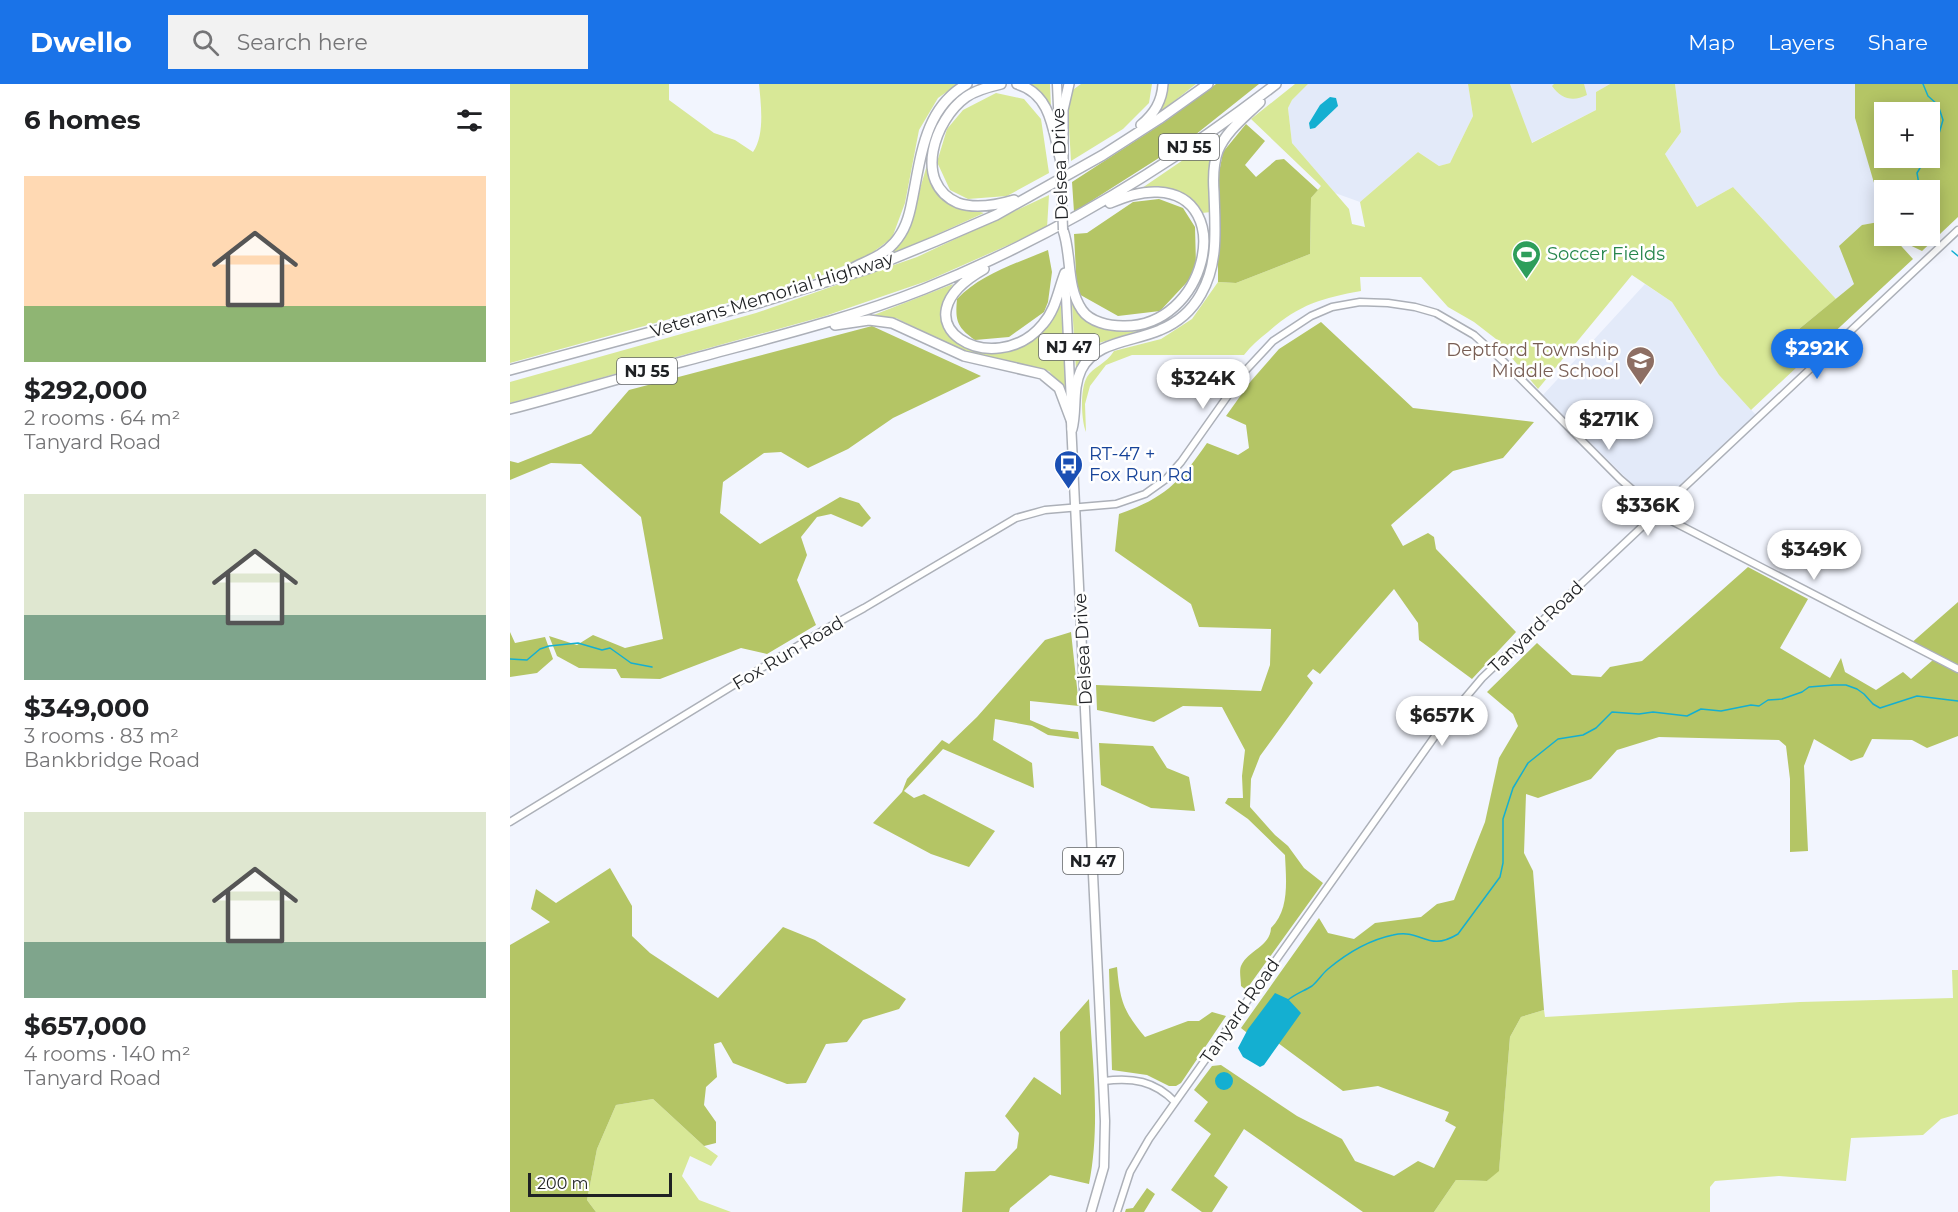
<!DOCTYPE html>
<meta charset="utf-8">
<style>
:root{--surface:#fff;--page:#f2f2f2;--text:#202124;--muted:#757577;--accent:#1a73e8}
body{margin:0;font-family:Montserrat,sans-serif;background:var(--page);color:var(--text);height:100vh;display:flex;flex-direction:column;font-size:22px;white-space:nowrap}
*{box-sizing:border-box;margin:0}
p{font-size:20px;color:var(--muted)}
.icon{flex:none;width:33px;height:33px;fill:none;stroke:currentColor;stroke-width:2;stroke-linecap:round;stroke-linejoin:round}
.map{position:relative;flex:1;overflow:hidden}
.panel{display:flex;flex-direction:column;background:var(--surface);width:510px}
.panel>*{flex:none}
.fabs{position:absolute;left:1364px;top:18px;display:grid;gap:12px}
.fabs a{display:grid;place-items:center;width:66px;height:66px;border-radius:0px;background:var(--surface);box-shadow:0 3px 15px #0003;font-size:30px}
.scale{position:absolute;left:18px;bottom:15px;width:144px;box-sizing:border-box;padding-left:6px;border:3px solid #1f2124;border-top:0;font-size:16px;line-height:21px;white-space:nowrap;color:#1f2124;-webkit-text-stroke:4px #fff;paint-order:stroke}
.price{position:absolute;translate:-50% -51px;padding:0 14px;border-radius:21px;background:#fff;color:#222;font-size:20px;line-height:39px;filter:drop-shadow(0 2px 3px #0008)}
.price::after{content:'';position:absolute;left:50%;top:36px;width:18px;height:14px;margin-left:-9px;background:inherit;clip-path:polygon(0 0,100% 0,50% 100%)}
.price.current{background:var(--accent);color:#fff}
ul{padding:0;list-style:none}
li{display:grid;align-content:center;gap:12px;height:318px;padding:0 24px}
li span{display:grid;place-items:center;height:186px;border-radius:0px;color:#555}
li>.icon{margin-inline-start:auto}
span .icon{width:108px;height:108px;fill:#fffc;stroke-width:1}
li b{font-size:26px}
h2{display:flex;justify-content:space-between;align-items:center;height:72px;padding:0 24px;font-size:26px}
header{display:flex;align-items:center;gap:36px;box-sizing:border-box;height:84px;padding:0 30px;background:var(--accent);color:#fff}
header strong{font-size:28px}
nav{display:flex;gap:33px;margin-inline-start:auto;font-size:21px}
.search{width:420px;height:54px;background:var(--page);display:flex;align-items:center;gap:15px;box-sizing:border-box;padding:0 21px;border-radius:0px;color:var(--muted);font-size:22px}
main{display:flex;flex:1;min-height:0}
.map>svg:first-child{display:block}
</style>
<header>
<strong>Dwello</strong>
<div class="search"><svg class="icon" aria-label="search" viewBox="0 0 24 24"><circle cx="10" cy="10" r="6"/><path d="M15 15l6 6"/></svg>Search here</div>
<nav><a>Map</a><a>Layers</a><a>Share</a></nav>
</header>
<main>
<section class="panel">
<h2>6 homes<svg class="icon" aria-label="filters" viewBox="0 0 24 24"><path d="M4 7h16M4 17h16"/><circle cx="9" cy="7" r="2"/><circle cx="15" cy="17" r="2"/></svg></h2>
<ul>
<li><span style="background:linear-gradient(#ffd9b3 70%,#8fb573 0)"><svg class="icon" aria-label="home" viewBox="0 0 24 24"><path d="M3 11l9-7 9 7M6 9v11h12V9"/></svg></span><div><b>$292,000</b><p>2 rooms · 64 m²</p><p>Tanyard Road</p></div></li>
<li><span style="background:linear-gradient(#dfe7d0 65%,#7fa58c 0)"><svg class="icon" aria-label="home" viewBox="0 0 24 24"><path d="M3 11l9-7 9 7M6 9v11h12V9"/></svg></span><div><b>$349,000</b><p>3 rooms · 83 m²</p><p>Bankbridge Road</p></div></li>
<li><span style="background:linear-gradient(#dfe7d0 70%,#7fa58c 0)"><svg class="icon" aria-label="home" viewBox="0 0 24 24"><path d="M3 11l9-7 9 7M6 9v11h12V9"/></svg></span><div><b>$657,000</b><p>4 rooms · 140 m²</p><p>Tanyard Road</p></div></li>
</ul>
</section>
<div class="map">
<svg width="1448" height="1128" viewBox="0 0 1448 1128">
<rect width="100%" height="100%" fill="#f2f5fe"/>
<path fill="#e3eaf9" d="M798 0H958L963 32 940 79 929 82 908 68 850 118 825 109 782 59 778 24 782 16Z
M1000 0H1100L1086 8V26L1021 59Z
M1165 0H1345V34L1365 99 1374 137 1352 141 1344 200 1326 215 1223 103 1187 123 1155 70 1171 48Z
M1135 200 1162 218 1209 291 1246 331 1154 417 1147 418 1134 411 1117 395 1033 311Z"/>
<path fill="#d8e897" d="M0 0H159V16L204 49 225 56 243 68C255 51 251 21 249 0H448L428 14 409 46 395 119 382 154 359 171 301 196 0 279Z
M520 0H540L541 24Z
M571 0H642L639 19 613 45 561 77 557 10Z
M656 0H686L649 29Z
M785 0H798L782 16 778 24 782 59 839 125 842 140 855 143 850 118 908 68 929 82 940 79 963 32 958 0H1000L1022 59 1086 26V8L1100 0H1165L1171 48 1155 70 1187 123 1223 103 1326 215 1279 253 1303 268 1241 326 1209 291 1162 218 1122 191 1028 305 986 255 964 238 938 223 911 193H850L851 207C812 214 788 221 758 248 749 255 741 262 734 271H622L596 281 580 302 575 320 576 348C571 336 570 305 577 293 583 283 596 280 604 267L651 255 682 235 708 198 726 199 800 170 801 114 811 102 741 35Z
M1044 0H1074L1077 11C1063 18 1051 15 1042 2Z
M486 9 514 15 531 35 539 89 497 112 458 115 440 106 427 78 437 45 453 26Z
M717 46 702 71 701 128 692 129 675 111 632 104Z
M417 81 424 105 438 119 474 129 377 173 396 152Z
M539 111 537 144 417 197 315 232 0 319V298L246 229 407 173Z
M443 200 431 224 436 247 463 266 499 267 531 249 551 221 556 308 539 287 470 272 441 262 386 234H356Z
M562 220 577 238 612 248 629 247 589 259 566 286Z
M1442 886H1448V1030L1431 1035 1413 1051 1341 1054 1336 1097 1269 1092 1205 1097 1200 1103V1128H924L946 1096 977 1097 989 1086 1000 953 1011 933 1034 926 1035 933 1290 918 1443 914Z
M143 1015 194 1062 208 1072 201 1082 180 1072 172 1092 189 1116 221 1128H86L77 1116 87 1065 106 1021Z"/>
<path fill="#b4c565" fill-rule="evenodd" d="M706 0H749L685 51 564 128 562 98 656 37Z
M1345 0H1448V133L1412 167 1383 153 1403 175 1303 268 1278 254 1344 200 1329 162 1352 141 1374 137V152H1419V106H1374V133L1345 34ZM1374 28H1419V74H1374Z
M736 40 755 57 735 81 746 93 766 76 774 75 808 106 801 114 800 170 726 199 708 198V94L713 68Z
M649 115 673 124 685 143 686 181 679 196 650 227 608 232 567 209 564 150 577 149 623 118Z
M538 166 542 188 538 218 534 228 499 253 465 256C447 243 445 237 447 215 471 190 507 179 538 166Z
M811 238 903 324 1024 338 993 374 943 387 881 441 893 462 918 449 924 453 926 465 1006 548 962 595 909 556 908 539 884 505 810 590 803 585 797 592 803 599 750 672 741 695 740 723 765 751 778 762 794 784 813 799 736 906 731 902C731 896 729 887 731 882 738 866 760 863 761 844 780 826 776 795 775 771L738 735 715 719 718 714H733L732 692 735 666 712 623 673 622 644 638 587 626 586 601 751 607 760 581 761 545 689 543 681 520 605 467 609 430C655 414 670 398 697 359L728 371 739 364 736 341 716 332 741 297 769 265Z
M362 242 471 292 383 334 338 365 298 384 271 368 254 369 213 398 210 429 250 460 330 413 349 419 361 434 352 443 321 430 307 433 291 453 297 471 287 496 306 541 257 570 231 564 150 595 111 594 106 585 69 584 47 572 39 552 67 561 83 551 115 564 153 555 131 433 71 380 41 379 0 396V377L8 379 81 350 119 306Z
M1238 483 1298 515 1270 564 1320 594 1331 574 1335 588 1366 606 1393 588 1401 595 1423 576 1399 561 1448 518V652L1417 664 1402 656 1362 655 1353 673 1341 677 1304 655 1294 682 1298 767 1280 768V695L1276 662 1269 656 1149 653 1107 666 1081 695 1028 714 1016 710 1014 769 1023 787 1034 926 1011 933 1000 953 989 1087 977 1097 946 1096 924 1128H853L734 1045 704 1092 718 1103 702 1128H692L661 1106 701 1050 684 1037 698 1018 684 1006 702 982 711 981 787 1032 832 1055 845 1077 884 1092 908 1077 924 1084 946 1043 935 1037 939 1028 868 1002 833 1007 768 959 741 952 731 944 809 834 818 849 844 855 865 839 911 833 927 820 944 816 975 738 989 674 1008 642 1003 630 977 608 1027 559 1062 591 1091 593 1100 583 1132 577Z
M0 548 5 559 35 553 43 575 27 589 0 593Z
M561 548 569 622 520 617V636L541 645 568 648 569 655 538 651 522 642 485 635 483 656 522 679 524 704 433 665 394 707 404 714 414 710 485 747 459 783 421 770 363 739 392 708 397 695 432 656 439 660 467 633 535 556Z
M589 659 643 662 657 684 679 693 685 727 641 724 591 701Z
M100 784 122 822V852L140 869 208 914 273 843 305 856 396 915 389 925 353 936 337 958 316 960 296 999 277 1000 223 979 211 958 204 960 207 993 196 1003 194 1021 206 1038V1059L194 1062 143 1015 106 1021 87 1065 77 1116 86 1128H0V861L40 838 21 825 26 805 46 819Z
M607 883C610 916 613 927 635 953L678 937H689L702 928 716 932 671 999 666 1002H659L637 991 602 986 599 885Z
M579 915C582 976 591 1040 579 1100L540 1091 500 1124 499 1128H452L455 1088 485 1087 507 1064 509 1049 495 1032 524 993 551 1011 550 948Z
M637 1104 645 1110 634 1128H615L616 1125 623 1124Z"/>
<path fill="#14afd1" d="M820 13 826 14 828 22 805 44 800 45 799 39 810 21Z
M765 909 778 915 791 929 754 981 750 983 733 973 728 964 738 945Z
M705 997a9 9 0 1 1 18 0a9 9 0 1 1-18 0Z"/>
<g fill="none" stroke-linecap="round" stroke-linejoin="round">
<path stroke="#14afd1" stroke-width="1.5" d="M1413 0 1418 12 1428 21 1433 36 1428 53 1419 60
M1410 106 1407 89 1416 74
M1419 134 1428 153
M1442 167 1448 172
M0 575 17 576 30 565 39 562 68 559 92 566 100 564 121 579 142 583
M778 916C785 910 794 907 802 902 808 897 812 890 818 885 836 870 859 856 883 851 912 844 917 869 948 850L990 793 993 779V735L1003 704 1018 679 1048 655 1073 651 1086 644 1102 628 1129 630 1143 628 1177 632 1191 625 1211 627 1241 621 1249 622 1258 616 1272 615 1292 608 1299 603 1324 601H1336L1347 605 1354 610 1363 620 1370 624 1407 612 1448 617"/>
<defs>
<path id="tertiary" d="M0 738 312 547 354 524 506 434 535 426 606 420 635 410 656 395 671 378 736 286 763 257 801 232 822 223 850 218 878 219 905 223 926 229 964 251 994 278 1110 395 1154 433 1448 585
M594 997C622 993 645 997 665 1018
M607 1128 620 1088 639 1055 935 638 972 594 1053 517 1448 146"/>
<path id="primary" d="M547 0 549 44
M555 191 561 319
M561 338 595 1037 594 1083 581 1128"/>
<path id="motorway" d="M491 0C478 3 466 6 456 13 425 35 402 99 448 119 465 125 487 121 504 116
M507 0C542 10 543 48 551 78
M631 41C644 30 652 18 653 0
M553 77V26L559 0
M553 146C562 171 556 203 572 226 580 238 599 242 613 242 696 244 727 112 648 108 631 107 615 113 600 119
M341 185C356 177 373 172 384 159 395 147 399 133 402 117 411 73 414 24 457 0
M474 185C379 239 485 299 533 240 546 225 548 207 555 189
M325 241 359 236 382 239 454 272 532 290 549 304 561 336
M0 286 248 219 360 184 426 157 486 131 593 71 649 35 698 0
M0 325C58 310 116 292 175 277 255 255 336 236 414 205 541 154 657 84 766 0
M562 345C567 326 562 305 571 286 585 257 623 258 650 246 667 239 682 226 691 210 709 179 705 143 704 108 703 94 703 80 708 67 716 47 735 33 750 18"/>
</defs>
<use href="#tertiary" stroke="#acb0b8" stroke-width="9"/>
<use href="#primary" stroke="#acb0b8" stroke-width="11"/>
<use href="#motorway" stroke="#acb0b8" stroke-width="12"/>
<use href="#tertiary" stroke="#fff" stroke-width="6"/>
<use href="#primary" stroke="#fff" stroke-width="8"/>
<use href="#motorway" stroke="#fff" stroke-width="9"/>
<defs>
<path id="primary-bridge" d="M551 88 553 146"/>
</defs>
<use href="#primary-bridge" stroke="#acb0b8" stroke-width="11" stroke-linecap="butt"/>
<use href="#primary-bridge" stroke="#fff" stroke-width="8"/>
</g>
<defs>
<symbol id="stadium-pin" viewBox="-11 -11 22 30"><path d="M0 17L-7.5 6A9.5 9.5 0 1 1 7.5 6Z" fill="#2e9e5b" stroke="#fff"/><path d="M0-5a6.5 5 0 1 0 0 10a6.5 5 0 1 0 0-10ZM-3.5-1.8h7v3.6h-7Z" fill="#fff"/></symbol>
<symbol id="school-pin" viewBox="-11 -11 22 30"><path d="M0 17L-7.5 6A9.5 9.5 0 1 1 7.5 6Z" fill="#8d6e63" stroke="#fff"/><path d="M0-5L7-2L0 1L-7-2ZM-4 1L0 2.5L4 1V4Q0 6-4 4Z" fill="#fff"/></symbol>
<symbol id="bus-pin" viewBox="-11 -11 22 30"><path d="M0 17L-7.5 6A9.5 9.5 0 1 1 7.5 6Z" fill="#1a4fb4" stroke="#fff"/><path d="M-5-6H5V4H4V6H2V4H-2V6H-4V4H-5ZM-3.5-4V0h7V-4ZM-3.5 1.2v1.5H-2V1.2ZM2 1.2v1.5H3.5V1.2Z" fill="#fff"/></symbol>
</defs>
<g fill-rule="evenodd">
<use href="#stadium-pin" x="1000" y="154" width="33" height="45"/>
<use href="#school-pin" x="1114" y="260" width="33" height="45"/>
<use href="#bus-pin" x="542" y="364" width="33" height="45"/>
</g>
<g text-anchor="middle" stroke-width="5" stroke-linejoin="round" paint-order="stroke">
<g fill="#fff" stroke="#626466" stroke-width="1.5">
<rect x="649" y="50" width="60" height="26" rx="4.5"/>
<rect x="529" y="250" width="60" height="26" rx="4.5"/>
<rect x="107" y="274" width="60" height="26" rx="4.5"/>
<rect x="553" y="764" width="60" height="26" rx="4.5"/>
</g>
<g font-size="16" font-weight="bold" fill="#1f2124">
<text x="679" y="69">NJ 55</text>
<text x="559" y="269">NJ 47</text>
<text x="137" y="293">NJ 55</text>
<text x="583" y="783">NJ 47</text>
</g>
<g font-size="18" fill="#1f2124" stroke="#fff">
<text transform="translate(550 80) rotate(-92)" y="6">Delsea Drive</text>
<text transform="translate(262 211) rotate(-17)" y="6">Veterans Memorial Highway</text>
<text transform="translate(1026 543) rotate(-44)" y="6">Tanyard Road</text>
<text transform="translate(573 565) rotate(-93)" y="6">Delsea Drive</text>
<text transform="translate(278 569) rotate(-31)" y="6">Fox Run Road</text>
<text transform="translate(730 927) rotate(-55)" y="6">Tanyard Road</text>
</g>
<g font-size="18" fill="#27864d" stroke="#fff" text-anchor="start">
<text x="1037" y="176">Soccer Fields</text>
</g>
<g font-size="18" fill="#785e54" stroke="#fff" text-anchor="end">
<text x="1109" y="272">Deptford Township<tspan x="1109" dy="21">Middle School</tspan></text>
</g>
<g font-size="18" fill="#164399" stroke="#fff" text-anchor="start">
<text x="579" y="376">RT-47 +<tspan x="579" dy="21">Fox Run Rd</tspan></text>
</g>
</g>
</svg>
<div class="fabs">
<a>+</a>
<a>−</a>
</div>
<div class="scale">200 m</div>
<b class="price current" style="left:1307px;top:296px">$292K</b>
<b class="price" style="left:693px;top:326px">$324K</b>
<b class="price" style="left:1099px;top:367px">$271K</b>
<b class="price" style="left:1138px;top:453px">$336K</b>
<b class="price" style="left:1304px;top:497px">$349K</b>
<b class="price" style="left:932px;top:663px">$657K</b>
</div>
</main>
